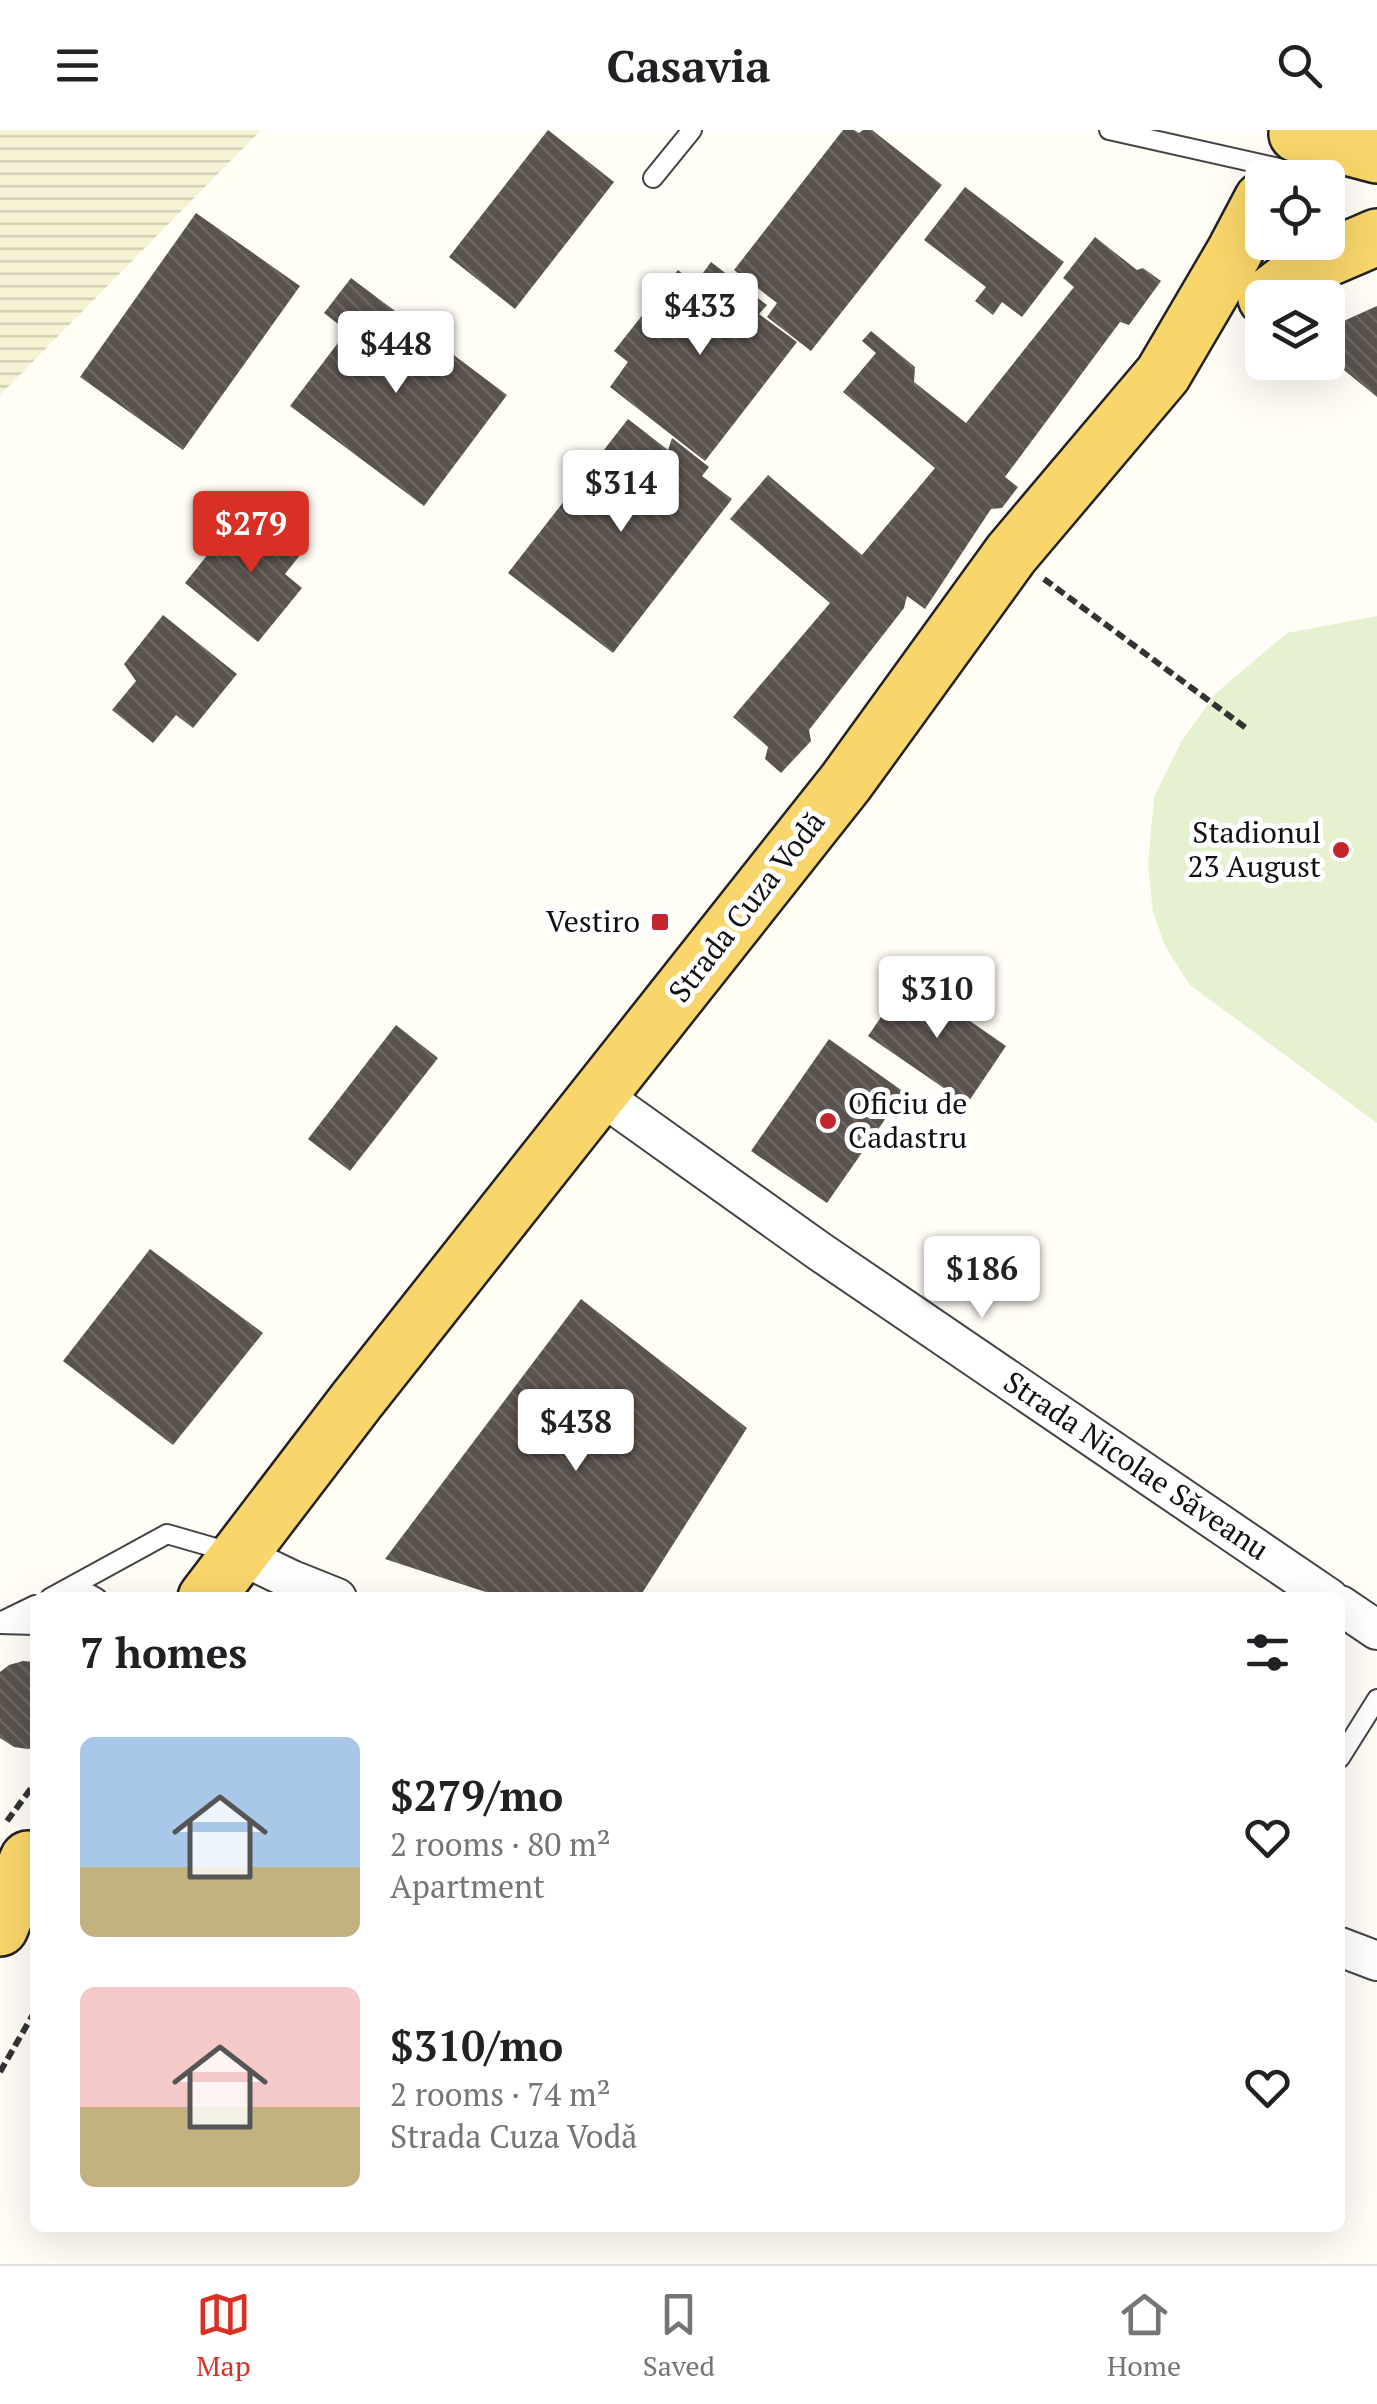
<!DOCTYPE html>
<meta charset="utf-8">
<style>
:root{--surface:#fff;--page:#f6f6f6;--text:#202124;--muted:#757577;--line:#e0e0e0;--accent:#d93025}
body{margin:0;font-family:"PT Serif",serif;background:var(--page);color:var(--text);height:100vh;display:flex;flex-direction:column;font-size:38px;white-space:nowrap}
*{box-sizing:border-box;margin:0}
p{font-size:32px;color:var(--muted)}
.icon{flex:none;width:55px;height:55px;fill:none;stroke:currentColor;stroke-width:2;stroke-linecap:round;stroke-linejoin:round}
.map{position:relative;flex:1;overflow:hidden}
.drawer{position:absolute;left:30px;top:1462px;width:1315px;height:640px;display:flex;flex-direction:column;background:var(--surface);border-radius:15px;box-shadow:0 10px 40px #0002}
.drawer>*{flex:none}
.buttons{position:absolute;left:1245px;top:30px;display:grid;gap:20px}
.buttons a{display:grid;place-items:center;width:100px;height:100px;border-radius:15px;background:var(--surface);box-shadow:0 10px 40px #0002;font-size:50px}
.price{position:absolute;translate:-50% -85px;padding:0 22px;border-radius:10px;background:#fff;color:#222;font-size:32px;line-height:65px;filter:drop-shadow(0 2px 5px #0008)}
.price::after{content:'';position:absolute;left:50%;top:60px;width:30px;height:22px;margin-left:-15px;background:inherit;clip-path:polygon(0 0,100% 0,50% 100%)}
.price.selected{background:var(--accent);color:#fff}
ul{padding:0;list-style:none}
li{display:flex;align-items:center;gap:30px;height:250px;padding:0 50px}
li span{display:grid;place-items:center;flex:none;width:280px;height:200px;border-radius:15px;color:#555}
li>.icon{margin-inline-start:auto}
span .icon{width:120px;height:120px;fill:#fffc;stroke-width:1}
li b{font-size:42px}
h2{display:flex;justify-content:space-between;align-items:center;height:120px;padding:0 50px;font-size:42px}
header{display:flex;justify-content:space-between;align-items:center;height:130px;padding:0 50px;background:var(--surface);font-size:45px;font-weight:600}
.tabs{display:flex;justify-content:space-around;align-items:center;height:140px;border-top:2px solid var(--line);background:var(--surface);font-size:28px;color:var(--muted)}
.tabs a{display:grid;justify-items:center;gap:5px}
.tabs .selected{color:var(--accent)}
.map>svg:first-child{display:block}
</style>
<header><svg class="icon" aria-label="menu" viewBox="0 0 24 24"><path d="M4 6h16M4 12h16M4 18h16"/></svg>Casavia<svg class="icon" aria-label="search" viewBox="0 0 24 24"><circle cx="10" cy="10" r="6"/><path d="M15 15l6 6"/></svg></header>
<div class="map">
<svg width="1377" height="2134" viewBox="0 0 1377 2134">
<defs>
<pattern id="farmland-rules" width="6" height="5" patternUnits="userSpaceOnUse" patternTransform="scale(2.5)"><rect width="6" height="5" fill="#f6f3d4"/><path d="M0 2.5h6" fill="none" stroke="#d2cfb5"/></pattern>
<pattern id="building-back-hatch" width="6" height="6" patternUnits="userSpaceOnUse" patternTransform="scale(2.5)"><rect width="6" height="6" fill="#5a524d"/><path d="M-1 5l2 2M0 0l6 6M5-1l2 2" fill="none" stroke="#6d6662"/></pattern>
</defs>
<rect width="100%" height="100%" fill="#fffdf5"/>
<path fill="url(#farmland-rules)" d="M0 0H261L0 265Z"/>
<path fill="#e6f2cf" d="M1377 486V993L1190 855 1166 818 1153 782 1148 735 1154 667 1181 612 1216 563 1287 503Z"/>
<path fill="url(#building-back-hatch)" d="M548 0 614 52 515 179 449 127Z
M843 0H854L859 3 863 0H872L942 55 811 221 767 187 777 173 734 140Z
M965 57 1064 132 1022 187 1002 172 993 185 975 171 986 157 924 110Z
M196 83 300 156 183 320 80 247Z
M1095 107 1137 140 1143 138 1161 151 1129 195 1120 192 1005 347 1018 357 1002 378 991 379 925 479 907 466 904 478 809 600 811 611 781 643 765 629 768 617 733 587 830 473 730 389 768 345 862 425 935 338 843 262 876 223 862 211 871 201 915 237 914 252 966 293 1074 157 1063 148Z
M711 132 767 175 759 184 797 212 705 331 610 257 628 232 614 221 678 140 695 154Z
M351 148 507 265 424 376 290 276 347 201 324 183Z
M1377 176V267L1328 227V198Z
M628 289 668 320 672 308 709 337 702 346 732 369 613 523 508 443Z
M267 382 308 415 285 444 302 458 258 512 185 453 224 404 243 412Z
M163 485 237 544 193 598 176 585 153 613 112 580 136 551 124 534Z
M908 848 1006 916 967 974 868 906Z
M396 895 438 928 350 1041 308 1009Z
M829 909 904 962 827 1073 751 1021Z
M150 1119 263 1203 173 1315 63 1231Z
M581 1169 747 1298 639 1468H504L385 1429Z
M23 1531 35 1532V1618L28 1619 14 1617 0 1608V1542L9 1535Z"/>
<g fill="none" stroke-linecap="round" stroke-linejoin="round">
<defs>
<path id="service" d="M1109 0 1279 38
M653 48 692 0
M64 1461 90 1464 97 1468
M50 1468 167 1404 233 1423
M0 1492 35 1475
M0 1494 35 1495
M1340 1628 1377 1569"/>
<path id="minor" d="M599 964 819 1121 1329 1468
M238 1424 292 1450 337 1468
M1340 1475 1377 1500
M1340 1817 1377 1831"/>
<path id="primary" d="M1297 4 1377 25
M1266 168 1305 138 1377 107
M206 1468 357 1270 846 652 1011 424 1163 244 1234 123 1262 70
M0 1798 28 1729"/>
</defs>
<use href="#service" stroke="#444" stroke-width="22"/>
<use href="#minor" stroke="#444" stroke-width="42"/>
<use href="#primary" stroke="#222" stroke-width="60"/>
<path stroke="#333" stroke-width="6" stroke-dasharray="10 5" stroke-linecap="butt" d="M1044 449 1246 598
M7 1691 35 1653
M0 1942 35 1881"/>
<use href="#service" stroke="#fff" stroke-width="18"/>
<use href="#minor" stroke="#fff" stroke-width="38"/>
<use href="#primary" stroke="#f9d66b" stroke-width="55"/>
</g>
<g fill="#c4262e" stroke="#fff" stroke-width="4">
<circle cx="1341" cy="720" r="10"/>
<rect x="650" y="782" width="20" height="20" rx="5"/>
<circle cx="828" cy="991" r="10"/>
</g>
<g text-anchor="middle" stroke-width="10" stroke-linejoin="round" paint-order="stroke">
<g font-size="30" fill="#111" stroke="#fff" text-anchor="end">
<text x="1321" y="713">Stadionul<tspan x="1321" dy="34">23 August</tspan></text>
<text x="640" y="802">Vestiro</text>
<text x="848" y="984" text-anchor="start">Oficiu de<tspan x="848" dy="34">Cadastru</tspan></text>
</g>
<g font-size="30" fill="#111" stroke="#fff">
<text transform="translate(747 777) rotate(-52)" y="10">Strada Cuza Vodă</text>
<text transform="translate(1136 1336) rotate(34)" y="10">Strada Nicolae Săveanu</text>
</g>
</g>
</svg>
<div class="buttons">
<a><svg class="icon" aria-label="locate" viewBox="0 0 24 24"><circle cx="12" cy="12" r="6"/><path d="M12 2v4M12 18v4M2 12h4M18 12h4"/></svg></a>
<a><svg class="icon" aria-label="layers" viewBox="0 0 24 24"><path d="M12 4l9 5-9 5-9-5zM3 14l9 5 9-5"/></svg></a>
</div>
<b class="price" style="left:700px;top:228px">$433</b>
<b class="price" style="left:396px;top:266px">$448</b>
<b class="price" style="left:621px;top:405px">$314</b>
<b class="price selected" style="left:251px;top:446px">$279</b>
<b class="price" style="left:937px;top:911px">$310</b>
<b class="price" style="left:982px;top:1191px">$186</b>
<b class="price" style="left:576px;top:1344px">$438</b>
<section class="drawer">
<h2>7 homes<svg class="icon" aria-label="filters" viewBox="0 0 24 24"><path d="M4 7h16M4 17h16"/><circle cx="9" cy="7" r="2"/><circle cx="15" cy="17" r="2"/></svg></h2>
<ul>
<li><span style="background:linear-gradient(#a9c7e8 65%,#c2b280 0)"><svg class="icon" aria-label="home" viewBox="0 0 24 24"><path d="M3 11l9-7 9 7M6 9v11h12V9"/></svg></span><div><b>$279/mo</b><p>2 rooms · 80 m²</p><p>Apartment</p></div><svg class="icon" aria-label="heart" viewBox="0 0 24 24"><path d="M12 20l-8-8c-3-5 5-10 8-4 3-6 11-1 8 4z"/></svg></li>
<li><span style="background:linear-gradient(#f6c9c9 60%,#c2b280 0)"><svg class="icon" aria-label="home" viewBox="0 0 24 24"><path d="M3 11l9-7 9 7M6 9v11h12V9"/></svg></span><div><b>$310/mo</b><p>2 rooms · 74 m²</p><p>Strada Cuza Vodă</p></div><svg class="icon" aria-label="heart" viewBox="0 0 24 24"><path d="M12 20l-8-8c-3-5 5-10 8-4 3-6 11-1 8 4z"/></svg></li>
</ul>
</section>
</div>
<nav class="tabs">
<a class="selected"><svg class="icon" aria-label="map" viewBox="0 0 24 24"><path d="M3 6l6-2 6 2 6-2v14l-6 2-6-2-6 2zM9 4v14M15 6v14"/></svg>Map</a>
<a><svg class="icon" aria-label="saved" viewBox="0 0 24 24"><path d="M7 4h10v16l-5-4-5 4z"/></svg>Saved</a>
<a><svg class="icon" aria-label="home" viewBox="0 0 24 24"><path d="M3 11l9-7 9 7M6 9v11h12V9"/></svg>Home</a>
</nav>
